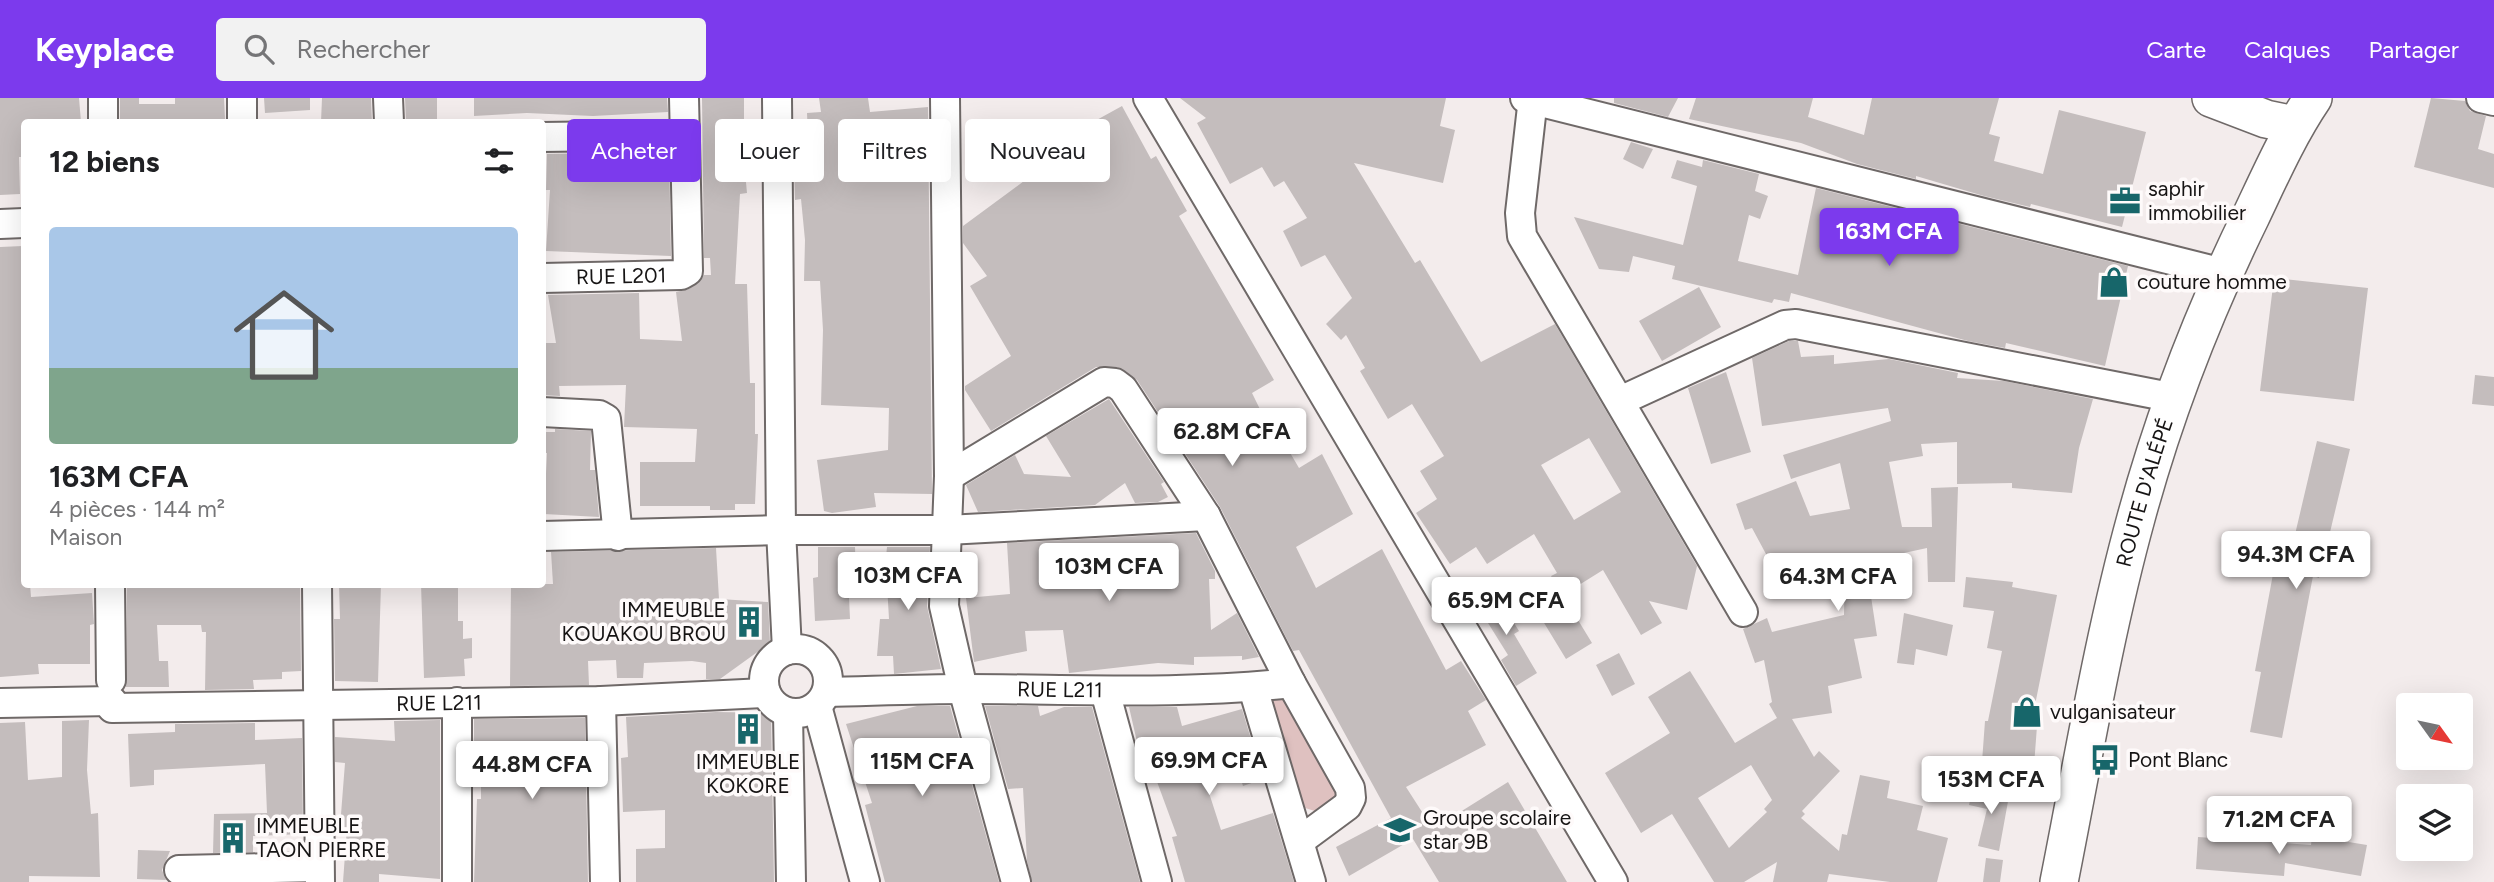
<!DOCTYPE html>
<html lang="fr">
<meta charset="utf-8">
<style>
:root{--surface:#fff;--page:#f2f2f2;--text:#202124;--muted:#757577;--accent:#7c3aed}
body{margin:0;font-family:Figtree,sans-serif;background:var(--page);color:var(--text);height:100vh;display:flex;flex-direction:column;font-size:26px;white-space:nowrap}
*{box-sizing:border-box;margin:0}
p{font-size:23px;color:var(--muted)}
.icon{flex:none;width:38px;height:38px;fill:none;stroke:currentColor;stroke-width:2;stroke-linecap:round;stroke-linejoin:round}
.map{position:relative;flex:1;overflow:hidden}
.sheet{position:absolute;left:21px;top:21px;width:525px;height:469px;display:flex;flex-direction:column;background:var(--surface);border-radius:7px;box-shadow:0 7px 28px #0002}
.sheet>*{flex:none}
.top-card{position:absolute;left:567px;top:21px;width:665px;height:63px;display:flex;gap:14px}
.needle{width:46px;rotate:123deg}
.fabs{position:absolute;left:2396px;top:595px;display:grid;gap:14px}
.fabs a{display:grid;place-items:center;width:77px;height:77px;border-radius:7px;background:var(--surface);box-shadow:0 7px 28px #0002;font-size:35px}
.price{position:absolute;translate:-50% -60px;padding:0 16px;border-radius:7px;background:#fff;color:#222;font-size:23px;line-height:46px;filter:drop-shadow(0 2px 4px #0008)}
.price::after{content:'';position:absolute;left:50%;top:42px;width:21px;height:16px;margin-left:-10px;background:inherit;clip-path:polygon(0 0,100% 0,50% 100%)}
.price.active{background:var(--accent);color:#fff}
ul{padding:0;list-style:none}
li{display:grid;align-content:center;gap:14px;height:371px;padding:0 28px}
li span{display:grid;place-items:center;height:217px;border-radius:7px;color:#555}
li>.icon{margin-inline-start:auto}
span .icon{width:126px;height:126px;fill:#fffc;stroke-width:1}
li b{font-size:30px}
h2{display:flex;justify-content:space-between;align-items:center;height:84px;padding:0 28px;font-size:30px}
.pill{padding:0 24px;border-radius:7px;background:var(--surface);box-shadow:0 7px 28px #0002;font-size:24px;line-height:63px}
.pill.active{background:var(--accent);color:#fff}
header{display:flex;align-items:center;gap:42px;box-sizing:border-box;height:98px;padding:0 35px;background:var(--accent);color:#fff}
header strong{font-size:33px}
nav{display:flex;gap:38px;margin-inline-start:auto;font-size:24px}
.search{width:490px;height:63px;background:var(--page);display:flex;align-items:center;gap:18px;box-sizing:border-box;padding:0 24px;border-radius:7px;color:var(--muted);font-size:26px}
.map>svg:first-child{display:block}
</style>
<header>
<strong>Keyplace</strong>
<div class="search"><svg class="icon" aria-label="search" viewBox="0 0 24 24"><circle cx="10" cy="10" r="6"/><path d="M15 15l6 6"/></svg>Rechercher</div>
<nav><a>Carte</a><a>Calques</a><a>Partager</a></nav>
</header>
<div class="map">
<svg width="2494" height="784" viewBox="0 0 2494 784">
<rect width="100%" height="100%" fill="#f3ecec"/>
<path fill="#dfc1c0" d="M1289 595 1347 692 1318 714 1302 709 1262 597Z"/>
<path fill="#c4bdbd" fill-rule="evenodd" d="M0 0H79L81 24H24V59H19L20 96 0 97Z
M120 0H139V6H175V0H224L225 21 120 24Z
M264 0H310V12L265 15Z
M322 0H371L372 24H321Z
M405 0H437V23L406 24Z
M474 0H667L668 14 593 18 527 15 474 18Z
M702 0H744V30L741 31 747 95 740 96 735 186H747L750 285H755V336H758L755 406H735V412H710V408H640V364H695L697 331 624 329 626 287 559 288 560 298 542 297V245H556L548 197 639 195 640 241 682 243 676 194 689 191 704 177H711L710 160H704Z
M819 0H868L870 14 928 9 932 396 874 395 876 409 832 415 824 413 817 362 888 352 889 310 821 307 823 232 820 183H804L805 142 801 101 795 102 794 65 809 64 807 15 821 14Z
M1180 0H1446L1440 28 1455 32 1443 85 1354 65 1415 165 1420 162 1481 264 1555 226 1697 468 1687 512 1649 503 1662 525 1641 537 1603 472 1563 497 1551 478 1557 475 1534 436 1487 466 1476 449 1450 466 1416 415 1437 401 1420 373 1444 358 1412 306 1388 321 1360 273 1365 270 1346 237 1341 242 1326 226 1352 200 1325 157 1301 169 1283 133 1307 120 1284 83 1274 89 1262 69 1230 86 1197 25 1206 20ZM1589 340 1621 394 1574 422 1541 367Z
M1614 0H1678L1668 19 1614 5Z
M1696 0H1813L1808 19 1864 37 1872 0H1999L1989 36 2000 39 1994 63 2043 76 2059 12 2146 34 2122 129 2031 106 2030 109 1984 98 1916 78V81L1857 66 1801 45 1689 21Z
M2431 0 2465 3 2470 13 2486 18 2478 51 2494 56V90L2414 69Z
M1122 8 1151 61 1156 58 1187 113 1179 118 1274 282 1252 295 1276 344 1282 341 1299 370 1322 356 1353 416 1296 449 1316 490 1382 451 1446 572 1461 563 1486 602 1468 613 1486 647 1406 689 1433 731 1508 684 1567 784H1439L1413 741 1349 778 1336 749 1391 720 1299 552 1293 553 1220 409 1137 282 1117 269H1096L991 333 965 292V288L1011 258 970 188 987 178 963 145V128L1024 83 1015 67Z
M1631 44 1653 51 1643 71 1623 61Z
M669 54 671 158 546 153 550 92H546L547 56Z
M1677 62 1702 69 1703 62 1759 76 1755 93 1768 98 1760 121 1749 117 1738 163 1798 177 1816 90 2128 168 2105 268 2006 245 2005 250 1968 243 1791 195 1789 204 1774 201 1772 205 1672 181 1675 168 1633 158 1629 174 1599 171 1574 119 1683 147 1697 88 1671 80Z
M23 148 24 486H30L31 499 92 495 94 526 90 527V566H38L39 576 0 579V149Z
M2274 180 2368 190 2354 303 2260 293Z
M1699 189 1721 229 1662 263 1639 223Z
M1789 243H1798L1801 259 1834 257V266L1889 261 1958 275 1957 280 2004 283 2093 301 2079 350 2072 395 2012 390V385L1957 386V344L1921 346 1923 358 1889 364 1902 429H1932L1931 390 1958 389 1955 484H1928L1927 450 1881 460V492H1870L1877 538 1854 541 1862 580 1828 588 1832 615 1792 621 1814 659 1819 653 1840 673 1802 713 1805 716 1801 720 1839 753 1842 736 1847 737 1860 677 1890 683 1887 700 1923 708 1917 732 1948 740 1937 784H1890L1829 776 1827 784H1773L1777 764 1744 784H1714L1672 716 1641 735 1605 675 1670 635 1648 599 1690 573 1735 645 1777 620 1769 606 1772 604 1764 562 1755 565 1743 531 1767 520 1772 534 1844 517 1845 465 1795 474 1780 482 1752 430 1745 432 1736 406 1796 383 1810 418 1850 411 1840 365 1791 381 1783 357 1891 323 1888 310 1762 328 1752 260ZM1751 667 1772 702 1764 711 1767 714 1729 750 1698 700Z
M1726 274 1751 354 1711 366 1688 290Z
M2475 277 2494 279V308L2472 306Z
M1109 301 1164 384 1161 386 1168 399 1158 404 1135 405 1125 385 1095 407 978 414 966 387 1015 357 1024 376 1071 379 1046 338Z
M555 331 591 333 590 372H595L599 419 544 416 547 355H542V334H555Z
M2317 343 2350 351 2319 480 2313 478 2282 640 2250 634 2261 574 2255 573 2273 476 2285 479Z
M1196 435 1215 473V481H1209L1211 532 1237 515 1259 559 1242 562V558L1194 559V567L1158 565 1069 575 1063 532 1025 533 1027 553 974 564 966 500 1010 496 1007 445Z
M818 449H855L856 477H848L850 521 815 523 813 480 818 479Z
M887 449H930L927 508 941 571 894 576 893 558H877L880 521H889L887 487H883Z
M716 450 719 501 768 504 770 545 720 581H706V565L692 563 644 565 643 580H617L616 562 588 563 589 587 510 588 511 486H553L551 454Z
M1966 479 2013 484 2012 489 2057 497 2031 627 2037 628 2034 668 1982 664 1985 623H1988L2002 553 1987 550 1994 513 1963 509Z
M127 486H300L301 573 282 574V581L253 582 254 591 205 592 206 534H202L201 527H157L159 563H168L169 589H126Z
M339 486H381L378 584 335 583 334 521H340Z
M421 486H458V523H463V541L472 540V560L464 561 465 578 424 580Z
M1492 490 1519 533 1514 536 1537 575 1516 588 1501 562 1508 557 1473 501Z
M1564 499 1592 545 1566 561 1538 515Z
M1904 515 1953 527 1947 558 1916 551 1914 567 1897 565Z
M1619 555 1635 586 1612 598 1596 567Z
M917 608H950L999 784H885L865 707 872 705 846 626Z
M985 608H1038L1040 618 1064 609H1092L1140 784H1032L1027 763 1023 690 1008 691Z
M1129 609H1177L1182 628 1242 611 1263 681 1243 688 1235 662 1201 670 1221 732 1273 715 1294 784H1185L1172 739 1177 738 1156 681 1149 653 1140 657Z
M716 614 771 615 774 784H636V751L665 750V712L623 714 621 660 628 659 626 619Z
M585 620 588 784H474L477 701H481V648L474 649V621Z
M89 622 87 672 91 716 98 715 100 779 29 778V784H0V625L25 624 28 682 62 679V623Z
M440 622V781L379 776V784H343L347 729H340L345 665 335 664V639L395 643 394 623Z
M255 625V642L302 640 303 736 253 738V754L213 755 214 716 267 715 265 666 154 672V687L130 689 128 636 175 634V626Z
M1973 689 2009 698 1999 753 1978 748 1987 711 1969 707Z
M2312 738 2367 747 2361 778 2285 765 2284 778 2196 771 2198 739 2311 747Z
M138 752 170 753 162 772 166 782 137 781Z
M1986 760 2003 762 2000 784H1983Z"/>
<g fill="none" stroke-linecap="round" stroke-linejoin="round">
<defs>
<g id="minor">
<path d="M103 0V24"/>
<path d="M242 0V24"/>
<path d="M388 0 389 24"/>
<path d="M777 0 781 432 787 552"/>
<path d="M945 0 949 378 944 508 963 591 1016 784"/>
<path d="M1148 0 1613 784"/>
<path d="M1525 0 2223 175"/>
<path d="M1533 0 1520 115 1522 138 1743 514"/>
<path d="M2481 0 2494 3"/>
<path d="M542 39 685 37"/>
<path d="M0 126 24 125"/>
<path id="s1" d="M542 180 681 177 688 173 684 0"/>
<path d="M1620 303 1785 227 1796 226 2175 300"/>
<path d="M542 314 599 317 606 321 618 438"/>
<path d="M949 378 1104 284 1115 285 1123 291 1206 418 1291 585 1350 690 1351 700 1347 708 1301 742"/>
<path d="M542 438 781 432H947L1206 418"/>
<path d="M110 486 111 582"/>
<path d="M317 486 320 784"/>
<circle cx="796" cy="583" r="32"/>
<path d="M1253 590 1311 784"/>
<path d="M1105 593 1157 784"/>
<path id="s2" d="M827 594C873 593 920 591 966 591 1074 591 1183 597 1291 585"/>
<path d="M601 603 605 784"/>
<path d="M0 605 112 603"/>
<path d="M817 608 865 784"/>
<path id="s3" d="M112 610 601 603 766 595"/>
<path d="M788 615 791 784"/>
<path d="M179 772 319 769"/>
<path d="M457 784V604"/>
</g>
<g id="major">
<path d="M2211 0 2266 21 2295 27"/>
<path id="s4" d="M2059 784C2083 663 2103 540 2136 420 2164 317 2204 214 2251 118 2270 78 2288 37 2313 0"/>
</g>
</defs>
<use href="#minor" stroke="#6f6968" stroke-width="32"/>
<use href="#major" stroke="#6f6968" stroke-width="40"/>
<use href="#minor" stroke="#fff" stroke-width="28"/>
<use href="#major" stroke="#fff" stroke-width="37"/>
</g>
<defs>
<symbol id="office-bare" viewBox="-9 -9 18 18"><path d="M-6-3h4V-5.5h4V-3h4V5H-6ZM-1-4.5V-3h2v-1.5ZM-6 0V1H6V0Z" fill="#17666a" stroke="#fefafa" stroke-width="2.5" paint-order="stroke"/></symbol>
<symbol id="shop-bare" viewBox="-9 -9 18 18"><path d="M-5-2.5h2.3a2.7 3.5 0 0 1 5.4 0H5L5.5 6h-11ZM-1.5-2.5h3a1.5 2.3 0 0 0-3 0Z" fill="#17666a" stroke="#fefafa" stroke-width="2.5" paint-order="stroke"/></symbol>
<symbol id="building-bare" viewBox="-9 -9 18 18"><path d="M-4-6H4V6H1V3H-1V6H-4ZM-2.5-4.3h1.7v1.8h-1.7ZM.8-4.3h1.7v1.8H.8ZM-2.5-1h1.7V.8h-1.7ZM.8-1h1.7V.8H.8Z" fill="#17666a" stroke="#fefafa" stroke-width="2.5" paint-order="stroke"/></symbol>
<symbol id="bus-bare" viewBox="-9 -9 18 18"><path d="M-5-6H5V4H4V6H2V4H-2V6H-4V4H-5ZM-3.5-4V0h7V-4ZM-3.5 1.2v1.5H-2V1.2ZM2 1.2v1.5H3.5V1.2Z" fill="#17666a" stroke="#fefafa" stroke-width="2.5" paint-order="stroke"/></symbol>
<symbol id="school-bare" viewBox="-9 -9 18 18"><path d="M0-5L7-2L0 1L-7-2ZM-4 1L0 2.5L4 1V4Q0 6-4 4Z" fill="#17666a" stroke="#fefafa" stroke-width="2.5" paint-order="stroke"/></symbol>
</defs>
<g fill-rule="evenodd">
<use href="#office-bare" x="2103" y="81" width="44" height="44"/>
<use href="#shop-bare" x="2092" y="162" width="44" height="44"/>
<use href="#building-bare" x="727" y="502" width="44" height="44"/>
<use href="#shop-bare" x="2005" y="592" width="44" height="44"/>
<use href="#building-bare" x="726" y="609" width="44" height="44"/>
<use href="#bus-bare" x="2083" y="640" width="44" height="44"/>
<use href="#school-bare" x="1378" y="710" width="44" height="44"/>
<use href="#building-bare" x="211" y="718" width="44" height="44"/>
</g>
<g text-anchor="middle" stroke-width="7" stroke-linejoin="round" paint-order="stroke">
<g font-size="21" fill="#161414" stroke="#fefafa" text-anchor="start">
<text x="2148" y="98">saphir<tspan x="2148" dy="24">immobilier</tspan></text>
<text x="2137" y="191">couture homme</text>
<text x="726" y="519" text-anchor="end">IMMEUBLE<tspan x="726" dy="24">KOUAKOU BROU</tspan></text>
<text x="2050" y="621">vulganisateur</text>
<text x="2128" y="669">Pont Blanc</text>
<text x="748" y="671" text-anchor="middle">IMMEUBLE<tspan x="748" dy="24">KOKORE</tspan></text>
<text x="1423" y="727">Groupe scolaire<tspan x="1423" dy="24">star 9B</tspan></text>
<text x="256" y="735">IMMEUBLE<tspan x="256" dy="24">TAON PIERRE</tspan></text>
</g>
<g font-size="21" fill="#161414" stroke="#fefafa">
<text dy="7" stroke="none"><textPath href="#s1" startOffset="79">RUE L201</textPath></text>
<text dy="7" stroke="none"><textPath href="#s4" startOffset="399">ROUTE D'ALÉPÉ</textPath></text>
<text dy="7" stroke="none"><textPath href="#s2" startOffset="233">RUE L211</textPath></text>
<text dy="7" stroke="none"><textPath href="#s3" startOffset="327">RUE L211</textPath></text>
</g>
</g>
</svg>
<div class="fabs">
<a><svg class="needle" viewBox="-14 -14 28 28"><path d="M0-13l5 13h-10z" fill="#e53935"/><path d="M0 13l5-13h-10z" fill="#757577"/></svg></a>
<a><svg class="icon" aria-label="layers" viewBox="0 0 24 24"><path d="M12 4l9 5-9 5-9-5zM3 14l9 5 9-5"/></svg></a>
</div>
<b class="price active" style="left:1889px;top:170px">163M CFA</b>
<b class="price" style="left:1232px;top:370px">62.8M CFA</b>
<b class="price" style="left:2296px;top:493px">94.3M CFA</b>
<b class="price" style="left:1109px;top:505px">103M CFA</b>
<b class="price" style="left:908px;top:514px">103M CFA</b>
<b class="price" style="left:1838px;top:515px">64.3M CFA</b>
<b class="price" style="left:1506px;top:539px">65.9M CFA</b>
<b class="price" style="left:1209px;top:699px">69.9M CFA</b>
<b class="price" style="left:922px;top:700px">115M CFA</b>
<b class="price" style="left:532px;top:703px">44.8M CFA</b>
<b class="price" style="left:1991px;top:718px">153M CFA</b>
<b class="price" style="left:2279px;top:758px">71.2M CFA</b>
<div class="top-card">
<a class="pill active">Acheter</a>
<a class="pill">Louer</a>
<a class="pill">Filtres</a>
<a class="pill">Nouveau</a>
</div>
<section class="sheet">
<h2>12 biens<svg class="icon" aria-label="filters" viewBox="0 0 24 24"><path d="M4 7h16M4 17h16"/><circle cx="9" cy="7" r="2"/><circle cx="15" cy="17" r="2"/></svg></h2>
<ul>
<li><span style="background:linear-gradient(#a9c7e8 65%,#7fa58c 0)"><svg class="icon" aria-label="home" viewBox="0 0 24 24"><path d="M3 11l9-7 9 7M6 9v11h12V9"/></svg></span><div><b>163M CFA</b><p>4 pièces · 144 m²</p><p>Maison</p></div></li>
</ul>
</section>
</div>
